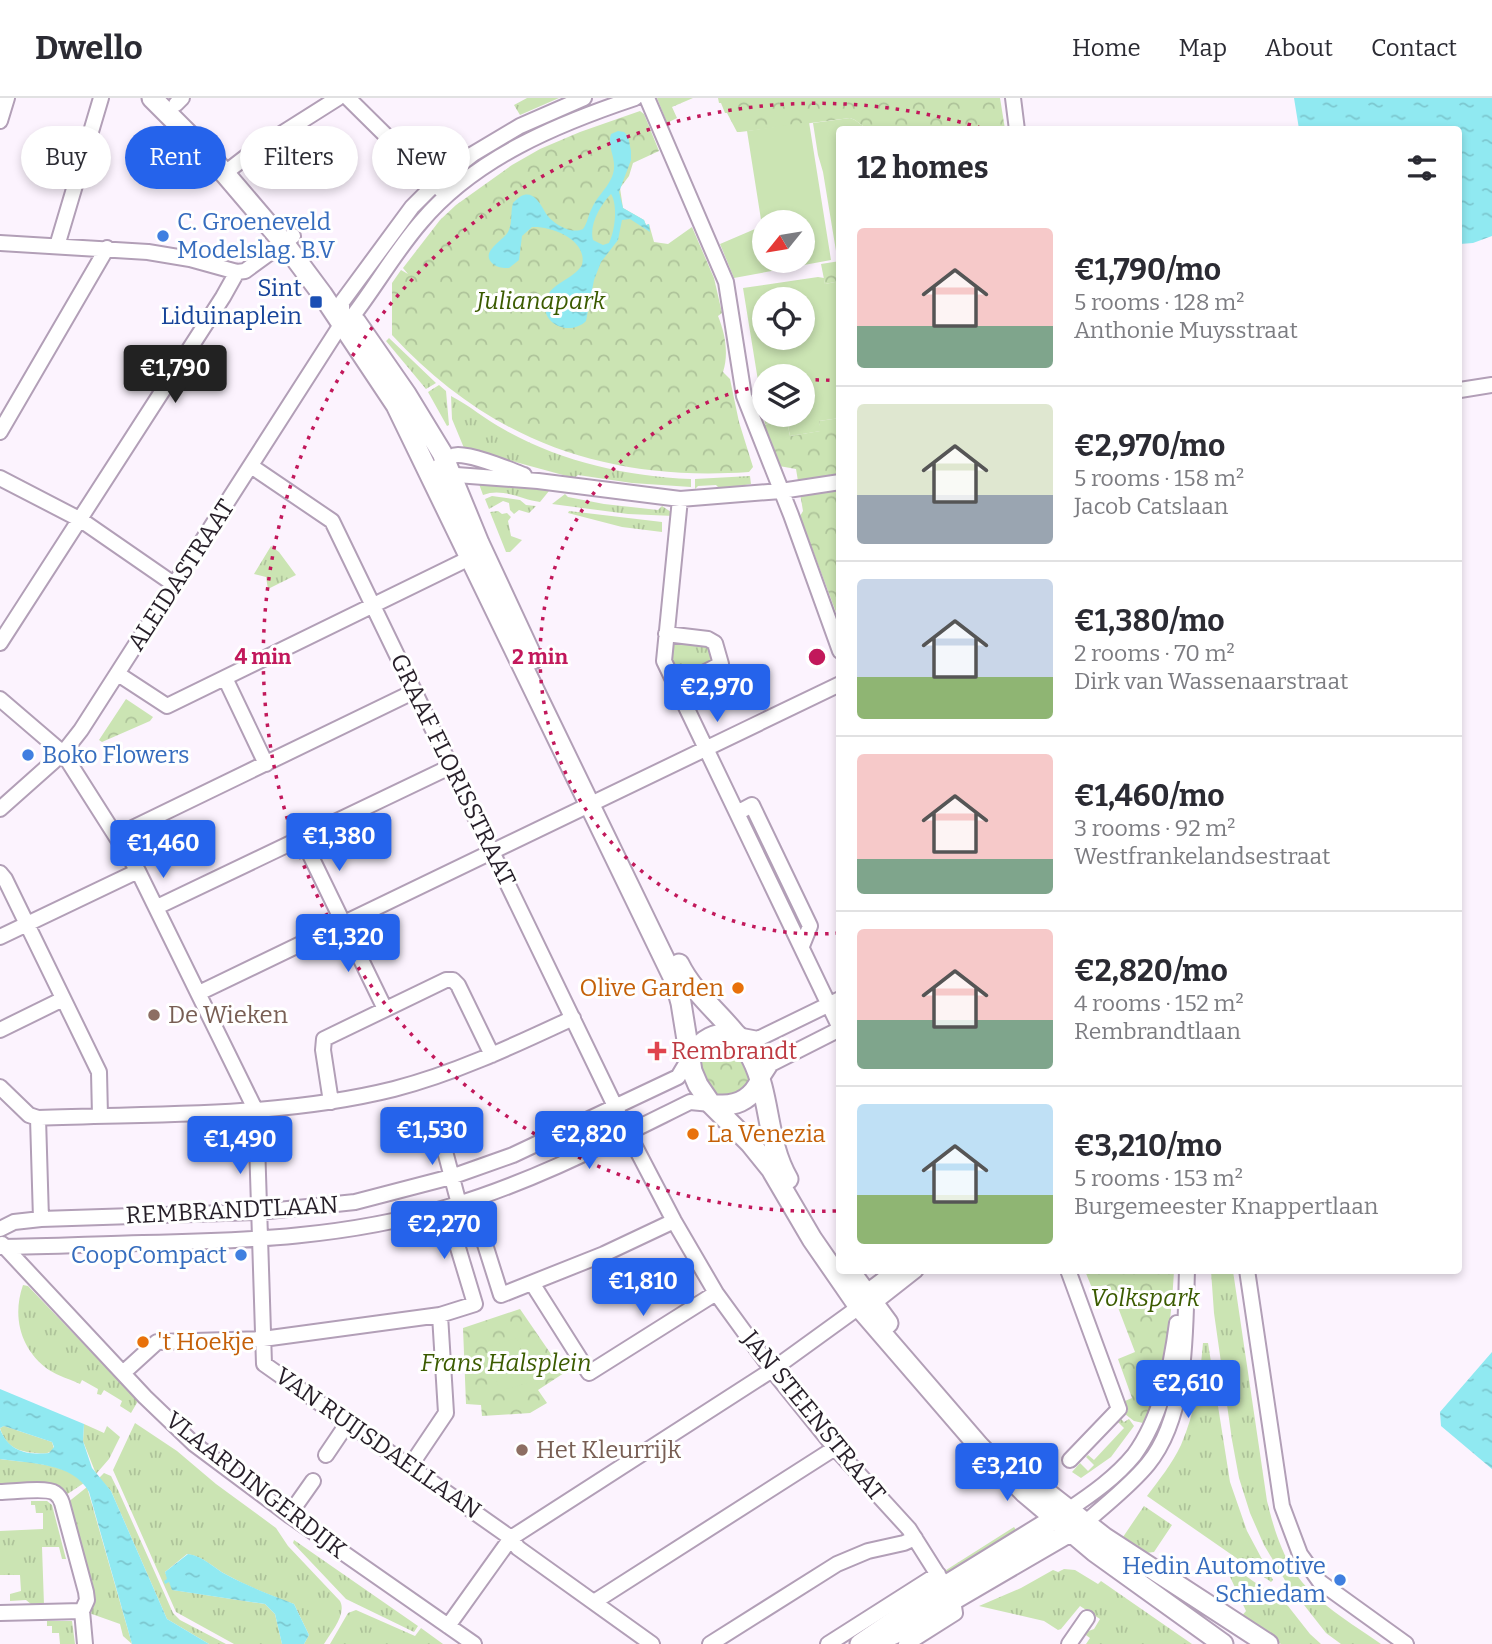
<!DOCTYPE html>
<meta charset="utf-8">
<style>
:root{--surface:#fff;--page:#f7f7f7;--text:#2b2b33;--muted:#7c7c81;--line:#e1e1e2;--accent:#2563eb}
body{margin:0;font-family:Bitter,serif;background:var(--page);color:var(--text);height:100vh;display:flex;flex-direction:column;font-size:26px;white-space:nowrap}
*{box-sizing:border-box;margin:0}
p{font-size:23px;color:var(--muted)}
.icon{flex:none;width:38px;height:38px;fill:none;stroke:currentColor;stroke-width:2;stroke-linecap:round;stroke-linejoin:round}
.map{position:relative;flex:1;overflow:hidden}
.drawer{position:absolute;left:836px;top:28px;width:626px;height:1148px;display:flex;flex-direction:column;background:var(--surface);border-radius:7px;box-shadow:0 4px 10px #0003}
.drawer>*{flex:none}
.banner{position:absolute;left:21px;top:28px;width:665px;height:63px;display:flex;gap:14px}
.needle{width:46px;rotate:240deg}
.buttons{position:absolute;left:752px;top:112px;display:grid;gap:14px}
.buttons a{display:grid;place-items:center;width:63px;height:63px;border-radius:50%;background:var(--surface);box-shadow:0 4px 10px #0003;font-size:35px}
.price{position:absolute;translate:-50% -60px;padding:0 16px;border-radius:7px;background:var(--accent);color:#fff;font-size:23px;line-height:46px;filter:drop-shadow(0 2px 4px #0008)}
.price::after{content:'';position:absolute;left:50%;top:42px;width:21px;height:16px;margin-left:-10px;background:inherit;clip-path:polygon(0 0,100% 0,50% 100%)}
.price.active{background:#222;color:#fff}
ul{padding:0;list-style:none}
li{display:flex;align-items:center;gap:21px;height:175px;padding:0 21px}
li+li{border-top:2px solid var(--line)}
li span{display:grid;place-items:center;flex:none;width:196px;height:140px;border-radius:7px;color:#555}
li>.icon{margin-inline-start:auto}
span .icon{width:84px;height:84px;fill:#fffc;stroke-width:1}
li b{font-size:30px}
h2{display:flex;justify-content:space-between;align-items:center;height:84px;padding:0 21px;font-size:30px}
.tag{padding:0 24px;border-radius:32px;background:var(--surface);box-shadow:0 4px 10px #0003;font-size:24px;line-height:63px}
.tag.active{background:var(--accent);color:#fff}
header{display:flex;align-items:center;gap:42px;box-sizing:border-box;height:98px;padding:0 35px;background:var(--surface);border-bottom:2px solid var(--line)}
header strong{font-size:33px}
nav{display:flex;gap:38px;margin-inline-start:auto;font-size:24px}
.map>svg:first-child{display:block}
</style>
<header>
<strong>Dwello</strong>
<nav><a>Home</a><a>Map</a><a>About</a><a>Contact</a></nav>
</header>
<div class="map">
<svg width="1492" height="1546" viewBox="0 0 1492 1546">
<defs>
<pattern id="grass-tufts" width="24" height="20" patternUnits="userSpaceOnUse" patternTransform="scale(1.75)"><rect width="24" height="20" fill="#cbe4b3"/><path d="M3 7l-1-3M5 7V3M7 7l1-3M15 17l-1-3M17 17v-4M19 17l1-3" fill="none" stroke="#aec39a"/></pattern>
<pattern id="forest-crowns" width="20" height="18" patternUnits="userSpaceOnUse" patternTransform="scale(1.75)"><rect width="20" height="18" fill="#cbe4b3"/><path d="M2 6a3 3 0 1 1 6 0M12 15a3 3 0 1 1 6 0" fill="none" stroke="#aec39a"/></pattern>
<pattern id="water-ripples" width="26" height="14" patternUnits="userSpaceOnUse" patternTransform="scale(1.75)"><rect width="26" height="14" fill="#90e9f1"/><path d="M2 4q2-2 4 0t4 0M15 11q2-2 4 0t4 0" fill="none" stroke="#7cc7cf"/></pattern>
</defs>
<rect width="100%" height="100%" fill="#fcf3fe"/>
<path fill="url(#grass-tufts)" d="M527 0H559L520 17 514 7Z
M657 0H693L672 9 677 20 667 25Z
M389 240 436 285 426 291 386 243Z
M439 287 446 293 449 327 447 328 428 294Z
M451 298C469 307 486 322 505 332 562 364 626 378 691 381V389L632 385 578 377 574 380 464 350 452 321Z
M750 378 751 386 720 391 716 387 698 388 695 391V381Z
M482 384H488L549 393 540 404C521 402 503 389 483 397L479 386Z
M565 396 568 399 604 406 658 412 662 408 671 414 674 418 628 416 552 406Z
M492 398 520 402 526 407 536 408 529 415 519 412 514 416 510 412 509 405 503 403 489 411 485 401Z
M498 413 502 416 507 415 511 419 508 423 511 438 522 442 510 454H506L490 414Z
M569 413 662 424V434L622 429 568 415Z
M271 448 279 454 296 477 268 491 266 479 254 476Z
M676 543 709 547 714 563 683 580C672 573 667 553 676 543Z
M1211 1173H1233L1267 1403C1273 1427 1280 1452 1294 1473 1314 1504 1351 1525 1381 1546H1341L1326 1535 1286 1484 1264 1447 1250 1415 1239 1380 1232 1342 1214 1215Z
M23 1187 28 1188 138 1303 131 1315 120 1308 122 1303 104 1292 101 1297 97 1296 98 1291 82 1282 80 1286C70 1281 58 1278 49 1272 20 1252 12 1218 23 1187Z
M1203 1245H1208L1230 1384 1247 1433 1273 1482 1271 1484 1147 1398C1159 1382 1172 1366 1181 1347 1195 1315 1200 1280 1203 1245Z
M1121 1321 1124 1324 1129 1321 1134 1328 1111 1359 1081 1380 1072 1374 1080 1365 1088 1373 1094 1367 1086 1359 1088 1357 1094 1362 1124 1330 1118 1324Z
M135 1325 177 1353 216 1386 276 1430 288 1448 340 1503C347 1516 331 1534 324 1546H304L309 1537 294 1506C272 1498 249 1489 227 1477 213 1470 204 1458 187 1456L165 1474 173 1492 265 1506 275 1516 282 1546H234L176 1514 113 1372Z
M84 1326 104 1335 107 1328 120 1339 109 1361 96 1376 83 1343Z
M4 1328 52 1344 54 1351C48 1356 45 1356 37 1355 18 1354 6 1349 0 1330Z
M0 1361C26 1365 65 1364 84 1385L63 1399 0 1392Z
M104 1375 111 1378 118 1392 173 1515 180 1522 226 1546H209L167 1521 111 1393 99 1380Z
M87 1389 132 1546 123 1538 120 1526 89 1515 67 1405Z
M31 1403H47L52 1407 66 1461H62L59 1449H42L44 1507H32L26 1502 10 1503V1496L21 1493 20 1477H0V1433L43 1431V1415H36L35 1407H31Z
M1144 1408 1172 1427 1154 1454 1146 1455 1123 1439Z
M1014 1429 1019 1436 947 1478 943 1474Z
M294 1442 418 1528 414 1534 346 1501 293 1445Z
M1229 1466 1288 1508 1310 1536 1321 1546H1281L1240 1520 1246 1513 1225 1468Z
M1064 1471 1075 1472 1098 1486 1101 1483 1192 1546H1086L1090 1540 1083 1535 1094 1531 1100 1521 1080 1508 1061 1531 1058 1532 1044 1523 979 1508 1021 1490 1053 1472 1058 1474Z
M356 1512 415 1538 421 1530 443 1546H330L348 1515Z
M47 1523H72L75 1546H60L59 1535H52V1528H47Z"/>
<path fill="url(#forest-crowns)" d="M718 0H1000L1005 31H867L855 22 850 20 740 34H737L727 15H725L721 5H719Z
M640 13 644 16 659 53 633 65 629 78 620 90 623 110 644 122 646 127 649 126 654 144 668 146 692 129 714 180 722 215 718 218C725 235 729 256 723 274L730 281 739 324 753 369 749 374C606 384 490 343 392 237V185L401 172 408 176 403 170 440 122 456 107 512 67 540 51 580 34Z
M840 163V183L825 186 821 166Z
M840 320V525L800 418 803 413 796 371 779 368 762 327 787 323 790 338 820 333 819 323Z
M126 601 153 619 150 623 102 644 99 642Z
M729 939 754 984 722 1005 702 983 697 954Z
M1085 1173H1174C1171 1223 1166 1280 1143 1325L1134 1323 1125 1316 1128 1312 1125 1303 1132 1300 1118 1261 1135 1254 1111 1191 1106 1187 1092 1190Z
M520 1211 564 1275 538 1292 547 1305 530 1315 482 1318 481 1307 466 1306 463 1230Z"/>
<path fill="#cbe4b3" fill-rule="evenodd" d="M850 20 855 22 867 31 840 32V159H837L823 74 818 57 813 25Z
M809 24 831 162 734 180 720 146 762 128 747 33ZM765 124H803V163H765Z
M818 179 824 180 825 186 840 183V320L819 323 821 333 790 338 787 323 765 326 743 190ZM765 201H803V240H765ZM765 278H803V317H765Z
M517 1240 531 1284 500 1293 486 1249Z"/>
<path fill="url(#water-ripples)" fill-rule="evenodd" d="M1294 0H1492V138L1473 145 1460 146V32L1299 31Z
M618 33 624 34 628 38 631 53V62L619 94 623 110 644 122 646 127 649 126 650 134 630 121 622 122 618 142 601 164 594 182 586 223C570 239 539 226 546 202 551 184 573 182 582 167 588 142 552 128 532 129L522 138 519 162 509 170C503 170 498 170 493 166 479 154 503 143 508 134 513 125 510 115 513 105 528 88 537 99 545 114 551 125 571 137 583 131 588 124 588 117 592 110 598 96 613 86 614 70 615 58 607 48 611 36ZM611 96C618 107 615 133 609 145L603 147 593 142C589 127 600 107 611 96Z
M1492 1254V1371L1441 1328 1440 1314Z
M0 1291 84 1326 83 1343 92 1370 111 1393 167 1521 209 1546H132L89 1394C73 1364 30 1366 0 1361V1331C9 1354 27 1357 49 1355L54 1349 52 1344 4 1328 0 1330Z
M188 1456C204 1458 213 1470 227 1477 249 1489 272 1497 294 1506L309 1537 304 1546H282L275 1516 265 1506 172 1492 169 1484 165 1486 164 1483 167 1481 165 1474Z"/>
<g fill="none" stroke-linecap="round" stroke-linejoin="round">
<defs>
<path id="minor" d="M348 0 441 92
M647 0 726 184 744 298 791 417 840 553
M1013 0 1017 32
M176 6 182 0
M0 23 7 0
M225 75 251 55 338 0
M0 145 148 154 190 161 237 174 245 173 293 138
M57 148 101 0
M342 225V204L412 109 435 86 473 56 520 28 584 0
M1460 292 1492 287
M0 334 107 150
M251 368 332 423 628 1035 674 1123 716 1195 772 1272 835 1350 909 1431 945 1488
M439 368C444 363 451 357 458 357 475 357 508 371 524 377
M443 376 538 383 680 401 781 393 840 384
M0 380 81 422 175 487
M680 401 664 563 840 930
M666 536 708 541 715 545 721 566 676 589
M0 545 223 199 237 174
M118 576 167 608 478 456
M225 580 266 666
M0 601 63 655 138 773 256 1013 264 1266 511 1440 518 1450 652 1546
M0 711 63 655 81 632 342 225 352 219C376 188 395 154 421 124 475 60 557 26 635 0
M737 715 752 707 810 828 802 848
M116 738 415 593
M302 740 385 911
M0 775 5 781 99 974 100 1018
M157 809 452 668
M0 839 138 773
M199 895 840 586
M0 932 63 901
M737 937 758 941 840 901
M760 983 771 966 840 931
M0 989 29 1017 38 1020 41 1121
M331 1004 323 952 324 941 446 882H453L458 887 492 957
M38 1020C157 1015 277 1020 394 991 456 975 515 947 573 920
M437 1023 459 1106
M471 1102 501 1197 604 1156 674 1123
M0 1131 14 1124 41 1121 259 1114 355 1104 451 1079 513 1057 678 979 690 959
M2 1146 145 1299 194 1346 289 1417 474 1546
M0 1149C48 1149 95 1146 143 1145 246 1143 348 1139 448 1109 533 1084 611 1043 690 1004L711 1006
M1068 1172 1119 1311 1070 1362
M1247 1172 1282 1408 1300 1456 1320 1484 1406 1546
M532 1185 589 1275 716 1195
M863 1201 865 1195 896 1172
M123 1275 157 1244 263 1241 440 1217 475 1206 446 1110
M326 1357 349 1323
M411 1367 446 1315 440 1217
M0 1394C12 1394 46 1389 55 1395 58 1397 61 1402 62 1405L86 1494 87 1502 82 1513 85 1546
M1068 1412C1092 1396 1116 1379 1134 1357 1161 1320 1171 1270 1177 1225
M289 1417 313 1383
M1085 1425C1106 1406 1130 1388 1148 1366 1188 1317 1185 1233 1187 1172
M594 1504 835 1350
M0 1515 82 1513
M448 1528 511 1440 772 1272 859 1209 874 1205 916 1172
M710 1546 837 1466 868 1453 904 1445 915 1440
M828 1546 938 1476
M906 1546 955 1515 953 1502
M1069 1546 1087 1520"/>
<path id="major" d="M152 0 209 57 284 145 322 196 396 307 675 883 681 905 692 973 698 987 711 1006 750 1045 771 1071 812 1141 859 1209 979 1348 1025 1395 1095 1454 1223 1546
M356 224 406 296 442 355 479 445 533 561
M679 866C697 903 734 924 752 961 771 999 766 1043 788 1081
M690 959C700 942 717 932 737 937
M711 1006C733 1010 751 1003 760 983
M852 1176 888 1225
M1019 1373 1105 1440 1268 1546
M885 1540 914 1527 953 1502 1080 1428
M860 1546 945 1488 1062 1416"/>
</defs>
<use href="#minor" stroke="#b29fb7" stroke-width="18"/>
<use href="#major" stroke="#b29fb7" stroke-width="23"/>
<use href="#minor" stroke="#fff" stroke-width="14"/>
<use href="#major" stroke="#fff" stroke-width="19"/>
</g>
<g fill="none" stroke="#c2185b" stroke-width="3.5" stroke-dasharray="3.5 7">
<path d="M839 835A277 277 0 0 1 764 287M805 282A277 277 0 0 1 839 283"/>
<path d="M836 1113A554 554 0 1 1 984 31"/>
</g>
<g fill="#3f7fe0" stroke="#fff" stroke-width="2.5">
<circle cx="163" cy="138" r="7"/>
<circle cx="28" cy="657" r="7"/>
<circle cx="241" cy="1157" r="7"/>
<circle cx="1340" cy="1482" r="7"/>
</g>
<rect fill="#1a4fb4" stroke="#fff" stroke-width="2.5" x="309" y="197" width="14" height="14" rx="3.5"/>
<g fill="#e8710a" stroke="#fff" stroke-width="2.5">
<circle cx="738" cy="890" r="7"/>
<circle cx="693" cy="1036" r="7"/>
<circle cx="143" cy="1244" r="7"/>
</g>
<g fill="#8d6e63" stroke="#fff" stroke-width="2.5">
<circle cx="154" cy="917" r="7"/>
<circle cx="522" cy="1352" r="7"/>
</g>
<path fill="#e0444e" stroke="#fff" stroke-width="2.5" d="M653.5 942.5h7v7h7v7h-7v7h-7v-7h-7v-7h7z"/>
<g text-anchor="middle" stroke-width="6" stroke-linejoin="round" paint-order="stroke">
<g font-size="24" fill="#366cbe" stroke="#fff" text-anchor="start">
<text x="177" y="132">C. Groeneveld<tspan x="177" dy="28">Modelslag. B.V</tspan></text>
<text x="42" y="665">Boko Flowers</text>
<text x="227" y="1165" text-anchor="end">CoopCompact</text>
<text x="1326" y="1476" text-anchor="end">Hedin Automotive<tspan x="1326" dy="28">Schiedam</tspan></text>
</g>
<g font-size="24" fill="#164399" stroke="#fff" text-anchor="end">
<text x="302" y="198">Sint<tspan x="302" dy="28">Liduinaplein</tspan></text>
</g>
<g font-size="24" font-style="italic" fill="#3b5b00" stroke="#fff">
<text x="541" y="211">Julianapark</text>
<text x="1145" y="1208">Volkspark</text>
<text x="506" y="1273">Frans Halsplein</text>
</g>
<g font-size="24" fill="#271f29" stroke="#fff">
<text transform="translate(181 477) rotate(-57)" y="8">ALEIDASTRAAT</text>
<text transform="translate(453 672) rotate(64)" y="8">GRAAF FLORISSTRAAT</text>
<text transform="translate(232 1112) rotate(-3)" y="8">REMBRANDTLAAN</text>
<text transform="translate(814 1318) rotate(51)" y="8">JAN STEENSTRAAT</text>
<text transform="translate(378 1345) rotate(35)" y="8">VAN RUIJSDAELLAAN</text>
<text transform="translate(256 1387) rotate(38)" y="8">VLAARDINGERDIJK</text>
</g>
<g font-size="24" fill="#c56008" stroke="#fff" text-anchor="start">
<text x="724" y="898" text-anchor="end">Olive Garden</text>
<text x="707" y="1044">La Venezia</text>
<text x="157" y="1252">'t Hoekje</text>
</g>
<g font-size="24" fill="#785e54" stroke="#fff" text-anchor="start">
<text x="168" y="925">De Wieken</text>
<text x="536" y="1360">Het Kleurrijk</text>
</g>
<g font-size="24" fill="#be3a42" stroke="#fff" text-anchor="start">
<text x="671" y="961">Rembrandt</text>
</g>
</g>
<circle cx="817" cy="559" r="10" fill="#c2185b" stroke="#fff" stroke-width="3.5"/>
<g font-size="21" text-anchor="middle" font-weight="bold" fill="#c2185b" stroke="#fff" stroke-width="6" stroke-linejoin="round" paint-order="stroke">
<text x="540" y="566">2 min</text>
<text x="263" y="566">4 min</text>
</g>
</svg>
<div class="buttons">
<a><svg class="needle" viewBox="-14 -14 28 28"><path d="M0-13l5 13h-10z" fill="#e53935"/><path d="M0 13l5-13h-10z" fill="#7c7c81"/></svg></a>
<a><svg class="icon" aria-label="locate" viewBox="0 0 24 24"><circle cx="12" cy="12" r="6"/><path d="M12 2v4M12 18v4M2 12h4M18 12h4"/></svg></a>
<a><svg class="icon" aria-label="layers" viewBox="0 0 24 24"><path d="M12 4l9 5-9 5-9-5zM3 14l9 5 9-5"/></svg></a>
</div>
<b class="price active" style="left:175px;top:307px">€1,790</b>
<b class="price" style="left:717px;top:626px">€2,970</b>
<b class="price" style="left:339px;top:775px">€1,380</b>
<b class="price" style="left:163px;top:782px">€1,460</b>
<b class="price" style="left:348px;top:876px">€1,320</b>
<b class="price" style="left:432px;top:1069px">€1,530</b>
<b class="price" style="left:589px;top:1073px">€2,820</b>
<b class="price" style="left:240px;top:1078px">€1,490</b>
<b class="price" style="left:444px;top:1163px">€2,270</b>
<b class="price" style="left:643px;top:1220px">€1,810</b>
<b class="price" style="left:1188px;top:1322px">€2,610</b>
<b class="price" style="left:1007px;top:1405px">€3,210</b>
<div class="banner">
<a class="tag">Buy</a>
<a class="tag active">Rent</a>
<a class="tag">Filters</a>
<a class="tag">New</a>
</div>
<section class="drawer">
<h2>12 homes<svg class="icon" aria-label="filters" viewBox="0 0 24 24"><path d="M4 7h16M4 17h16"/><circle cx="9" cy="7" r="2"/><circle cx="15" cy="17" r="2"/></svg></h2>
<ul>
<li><span style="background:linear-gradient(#f6c9c9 70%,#7fa58c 0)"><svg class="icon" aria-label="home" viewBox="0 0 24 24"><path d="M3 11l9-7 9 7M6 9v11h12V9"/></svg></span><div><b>€1,790/mo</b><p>5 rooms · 128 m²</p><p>Anthonie Muysstraat</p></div></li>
<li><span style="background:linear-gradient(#dfe7d0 65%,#9aa5b1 0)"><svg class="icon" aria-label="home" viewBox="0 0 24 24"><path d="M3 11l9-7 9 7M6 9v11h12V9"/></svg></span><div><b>€2,970/mo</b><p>5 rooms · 158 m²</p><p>Jacob Catslaan</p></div></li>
<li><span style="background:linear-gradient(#c9d6e8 70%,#8fb573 0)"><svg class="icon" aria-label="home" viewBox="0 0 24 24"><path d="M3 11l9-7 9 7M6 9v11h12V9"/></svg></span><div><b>€1,380/mo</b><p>2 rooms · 70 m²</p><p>Dirk van Wassenaarstraat</p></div></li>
<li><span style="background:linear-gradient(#f6c9c9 75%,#7fa58c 0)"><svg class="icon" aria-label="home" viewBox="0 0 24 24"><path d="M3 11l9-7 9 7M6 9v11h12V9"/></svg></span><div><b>€1,460/mo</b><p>3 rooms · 92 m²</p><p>Westfrankelandsestraat</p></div></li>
<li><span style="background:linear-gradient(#f6c9c9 65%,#7fa58c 0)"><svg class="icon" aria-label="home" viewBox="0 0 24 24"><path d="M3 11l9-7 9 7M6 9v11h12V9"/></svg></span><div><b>€2,820/mo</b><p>4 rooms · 152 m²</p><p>Rembrandtlaan</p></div></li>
<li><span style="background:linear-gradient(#bfe0f5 65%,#8fb573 0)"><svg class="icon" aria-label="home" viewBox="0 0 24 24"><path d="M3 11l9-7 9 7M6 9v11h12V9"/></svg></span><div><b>€3,210/mo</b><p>5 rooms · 153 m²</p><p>Burgemeester Knappertlaan</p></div></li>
</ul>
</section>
</div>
